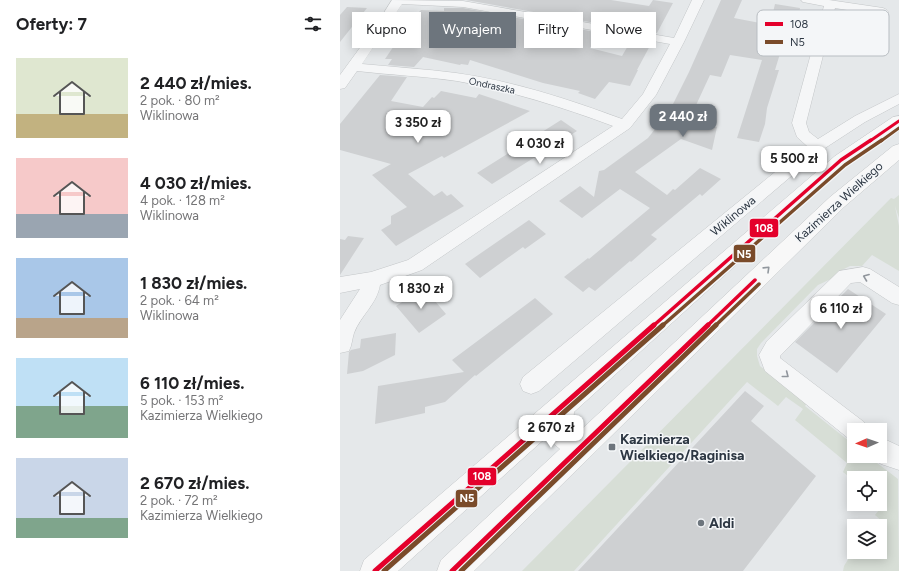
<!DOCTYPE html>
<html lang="pl">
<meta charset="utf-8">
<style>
:root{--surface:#fff;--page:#f2f2f2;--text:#202124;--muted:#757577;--accent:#6d757d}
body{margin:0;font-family:Figtree,sans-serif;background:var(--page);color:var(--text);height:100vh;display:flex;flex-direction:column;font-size:15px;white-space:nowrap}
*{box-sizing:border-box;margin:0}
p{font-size:13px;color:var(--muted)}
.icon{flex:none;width:22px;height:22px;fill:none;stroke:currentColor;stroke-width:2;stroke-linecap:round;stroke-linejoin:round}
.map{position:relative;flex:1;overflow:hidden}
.drawer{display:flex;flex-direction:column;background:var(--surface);width:340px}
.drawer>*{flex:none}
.hud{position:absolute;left:12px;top:12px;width:380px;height:36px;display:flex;gap:8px}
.needle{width:26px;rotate:268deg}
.fabs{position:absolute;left:507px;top:423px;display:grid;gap:8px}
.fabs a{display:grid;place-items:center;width:40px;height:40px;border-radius:0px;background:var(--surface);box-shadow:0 2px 10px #0003;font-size:20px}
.price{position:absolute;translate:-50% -34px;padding:0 9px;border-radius:8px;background:#fff;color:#222;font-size:13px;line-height:26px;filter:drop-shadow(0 1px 2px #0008)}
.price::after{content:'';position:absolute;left:50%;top:24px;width:12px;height:9px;margin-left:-6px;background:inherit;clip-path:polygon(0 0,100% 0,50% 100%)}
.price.active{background:var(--accent);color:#fff}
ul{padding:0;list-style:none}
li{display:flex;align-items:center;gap:12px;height:100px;padding:0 16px}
li span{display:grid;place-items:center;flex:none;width:112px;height:80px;border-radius:0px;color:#555}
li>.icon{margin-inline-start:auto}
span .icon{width:48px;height:48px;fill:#fffc;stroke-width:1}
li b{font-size:17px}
h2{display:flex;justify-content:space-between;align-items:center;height:48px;padding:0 16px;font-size:17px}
.tag{padding:0 14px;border-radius:0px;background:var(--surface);box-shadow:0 2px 10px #0003;font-size:14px;line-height:36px}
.tag.active{background:var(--accent);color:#fff}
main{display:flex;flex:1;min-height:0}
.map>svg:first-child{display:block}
</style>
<main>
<section class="drawer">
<h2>Oferty: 7<svg class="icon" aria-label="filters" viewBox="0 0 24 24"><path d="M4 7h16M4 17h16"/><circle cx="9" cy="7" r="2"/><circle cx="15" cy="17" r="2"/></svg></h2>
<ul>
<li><span style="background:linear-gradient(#dfe7d0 70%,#c2b280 0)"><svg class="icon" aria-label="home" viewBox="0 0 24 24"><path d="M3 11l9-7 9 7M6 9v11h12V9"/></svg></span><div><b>2 440 zł/mies.</b><p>2 pok. · 80 m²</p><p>Wiklinowa</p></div></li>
<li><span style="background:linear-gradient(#f6c9c9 70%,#9aa5b1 0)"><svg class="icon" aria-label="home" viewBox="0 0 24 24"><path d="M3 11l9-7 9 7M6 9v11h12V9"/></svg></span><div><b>4 030 zł/mies.</b><p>4 pok. · 128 m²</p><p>Wiklinowa</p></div></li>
<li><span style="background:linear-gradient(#a9c7e8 75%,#b9a48a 0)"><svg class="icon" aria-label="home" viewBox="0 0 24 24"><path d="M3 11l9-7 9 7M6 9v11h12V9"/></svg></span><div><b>1 830 zł/mies.</b><p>2 pok. · 64 m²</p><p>Wiklinowa</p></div></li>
<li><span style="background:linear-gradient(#bfe0f5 60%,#7fa58c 0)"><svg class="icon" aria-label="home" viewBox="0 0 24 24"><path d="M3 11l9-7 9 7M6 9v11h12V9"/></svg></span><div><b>6 110 zł/mies.</b><p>5 pok. · 153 m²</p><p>Kazimierza Wielkiego</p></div></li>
<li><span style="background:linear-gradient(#c9d6e8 75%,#7fa58c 0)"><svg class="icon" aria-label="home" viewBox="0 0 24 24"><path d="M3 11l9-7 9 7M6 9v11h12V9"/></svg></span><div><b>2 670 zł/mies.</b><p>2 pok. · 72 m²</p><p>Kazimierza Wielkiego</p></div></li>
</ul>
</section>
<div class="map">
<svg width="559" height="571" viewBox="0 0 559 571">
<rect width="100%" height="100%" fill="#e5e8ea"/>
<path fill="#d7ded6" d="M559 195V218L555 206 559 226V271L532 255 522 266H510L502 270 493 278 478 285 421 343 417 349V356L420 366 467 403 465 406 514 445V456H528L558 479 559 571H503L504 566 514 550V552H521L524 554 526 552H540V529L544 523 535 515 543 505 540 502V478H514V481L503 472 507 463 455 420 463 409 446 397 438 406 407 382 234 571H182L551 198 554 199Z"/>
<path fill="#ced0d2" d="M126 0H271L309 6 313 0 333 3 317 33 298 30 300 26 269 21 267 25Z
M381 0H402L394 18 430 25 435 4 460 8 457 24 455 23 452 35 446 34 435 70H439L427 108 425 124 419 142 397 138 422 60 390 55 381 77 370 75 351 116 356 117 353 121 377 127 372 150 341 139 295 172 327 195 333 189 335 190 360 168 381 179 362 196 360 194 311 235 317 239 291 262 290 261 255 291 249 287 243 292 224 277 248 258 249 259 310 208 280 189 242 218 219 201 240 186 254 197 259 171 264 170 308 138 330 110 349 72Z
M7 7 27 8 0 42V15Z
M104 8H123L261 33 250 48 282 56 292 39 312 42 297 70H298L290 86 269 82 255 99 238 93 240 91 203 83 130 60 128 65 121 64 120 65 83 57 74 67 48 65 52 59H45L77 12H79L81 10 104 11Z
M40 75 67 77 51 101 83 107 92 97 94 98 101 91 136 98 139 94 190 111 104 158 102 156 68 174 94 196 102 191 107 196 111 194 124 206 56 246 41 230 51 224V216L67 207 32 175 51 164 0 150V124Z
M221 120 237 131 152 184 137 173Z
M189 220 206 234 185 249 183 247 140 278 125 264Z
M8 236 24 238 0 275V239L5 240Z
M84 288 106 314 79 333 56 306Z
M508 289 546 314 497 373 455 342Z
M195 298 213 314 136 376 135 375 105 402 85 407V413L35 424 38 386 124 372 112 360Z
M56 333 55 355 23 371 7 374 9 352 11 350 20 348 21 339Z
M405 391 424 406 411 421 476 476 403 571H238Z"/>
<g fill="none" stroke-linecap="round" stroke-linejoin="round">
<defs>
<path id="minor" d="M52 0 123 1 334 38 352 0H364L344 42 316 95 290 128 82 270 40 285C37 304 21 315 14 333 12 339 12 345 9 351L0 353V320L20 289 0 293V277L31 272 68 260 273 126C222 107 171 91 117 81 84 76 50 75 17 71L5 88 0 89V75L33 30ZM62 4 123 7 330 44 303 94 282 119C228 99 173 81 116 73 85 69 53 67 22 64Z
M461 0H489L543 8 547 10 549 12 547 14 543 16 495 8 466 123 469 132 478 139 515 116 559 94V104L525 122 482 150 199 391 191 394 183 391 180 384 183 377 467 146 457 137 452 123 484 6 463 2Z
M523 267 530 269 559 287V305L552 303 520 282 511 283 440 356V358L524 422 527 430H514V440L508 438 425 371 419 355 427 341 499 271Z
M540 437 559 446V470L541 464 532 457 531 456H540Z"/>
<path id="major" d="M559 116V129L507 164 234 412 233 425 236 428H243L490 197 553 146 559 144V160L504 207 134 571H97L101 560 220 449 214 444 210 434 58 571H20L24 560 495 156 553 117Z"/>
</defs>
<use href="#minor" stroke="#c3c6c8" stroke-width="1"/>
<use href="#major" stroke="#c2c5c7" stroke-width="1"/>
<use href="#minor" fill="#f5f6f7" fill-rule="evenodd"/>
<use href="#major" fill="#f8f8f8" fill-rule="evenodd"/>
<defs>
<path id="bus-1-far2" d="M530 141 559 121"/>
<path id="bus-1-far1" d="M313 326 501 160 531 140
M367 326 415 280"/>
<path id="bus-1" d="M35 571 314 325
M112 571 368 325"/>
<path id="bus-2-far2" d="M541 141 559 128"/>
<path id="bus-2-far1" d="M322 326 505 165 542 140
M375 326 419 284"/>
<path id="bus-2" d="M44 571 323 325
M121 571 376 325"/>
</defs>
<use href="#bus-1-far2" stroke="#f4f6f8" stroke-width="5"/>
<use href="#bus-1-far1" stroke="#f4f6f8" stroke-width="6"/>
<use href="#bus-1" stroke="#f4f6f8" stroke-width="8"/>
<use href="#bus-2-far2" stroke="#f4f6f8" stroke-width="5"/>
<use href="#bus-2-far1" stroke="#f4f6f8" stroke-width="6"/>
<use href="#bus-2" stroke="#f4f6f8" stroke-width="8"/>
<use href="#bus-1-far2" stroke="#e4002b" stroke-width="3"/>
<use href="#bus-1-far1" stroke="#e4002b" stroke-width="3.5"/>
<use href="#bus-1" stroke="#e4002b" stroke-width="5"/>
<use href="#bus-2-far2" stroke="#7a4b2a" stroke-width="3"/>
<use href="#bus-2-far1" stroke="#7a4b2a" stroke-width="3.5"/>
<use href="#bus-2" stroke="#7a4b2a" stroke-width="5"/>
</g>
<defs><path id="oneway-chevron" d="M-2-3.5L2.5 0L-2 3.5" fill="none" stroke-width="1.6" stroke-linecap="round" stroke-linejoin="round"/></defs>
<use stroke="#92989e" href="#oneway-chevron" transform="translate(427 269) rotate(-44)"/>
<g stroke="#91969d">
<use href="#oneway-chevron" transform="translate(526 277) rotate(-159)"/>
<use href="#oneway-chevron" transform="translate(446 375) rotate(38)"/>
</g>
<g fill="#6d757d" stroke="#f4f6f8" stroke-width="1.5">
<rect x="268" y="443" width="8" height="8" rx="2"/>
<circle cx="361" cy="523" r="4"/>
</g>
<g text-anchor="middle" stroke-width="3" stroke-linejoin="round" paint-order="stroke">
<g font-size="10" fill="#2d3743" stroke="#f4f6f8">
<text transform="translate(152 85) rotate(12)" y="4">Ondraszka</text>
</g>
<g font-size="12" fill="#2d3743" stroke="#f4f6f8">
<text transform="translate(499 202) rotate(-42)" y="4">Kazimierza Wielkiego</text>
<text transform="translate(393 216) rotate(-40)" y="4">Wiklinowa</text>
</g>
<g font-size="14" font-weight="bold" fill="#2d3743" stroke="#f4f6f8" text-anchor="start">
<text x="280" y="444">Kazimierza<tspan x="280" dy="16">Wielkiego/Raginisa</tspan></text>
<text x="369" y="528">Aldi</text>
</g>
</g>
<rect x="417" y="10" width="132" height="46" rx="6" fill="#f4f6f8" stroke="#b8bdc2" stroke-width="1"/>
<rect x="425" y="22" width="18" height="4" fill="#e4002b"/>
<rect x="425" y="40" width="18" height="4" fill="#7a4b2a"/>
<g font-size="11" fill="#2d3743">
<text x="450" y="28">108</text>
<text x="450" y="46">N5</text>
</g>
<g stroke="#f4f6f8" stroke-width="1.5">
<rect x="409" y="218" width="30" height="20" rx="4" fill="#e4002b"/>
<rect x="393" y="244" width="23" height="19" rx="4" fill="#7a4b2a"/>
<rect x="127" y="467" width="30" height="19" rx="4" fill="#e4002b"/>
<rect x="115" y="489" width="23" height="19" rx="4" fill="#7a4b2a"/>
</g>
<g font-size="11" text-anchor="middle" font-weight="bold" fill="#fff">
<text x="424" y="232">108</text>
<text x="404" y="258">N5</text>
<text x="142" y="480">108</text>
<text x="127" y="502">N5</text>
</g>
</svg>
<div class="fabs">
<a><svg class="needle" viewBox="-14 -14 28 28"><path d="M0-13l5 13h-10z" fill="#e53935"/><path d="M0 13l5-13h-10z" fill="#757577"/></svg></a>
<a><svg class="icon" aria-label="locate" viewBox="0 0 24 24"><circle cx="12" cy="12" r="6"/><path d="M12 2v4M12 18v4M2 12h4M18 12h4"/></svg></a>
<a><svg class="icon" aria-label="layers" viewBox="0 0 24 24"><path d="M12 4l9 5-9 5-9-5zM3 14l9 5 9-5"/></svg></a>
</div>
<b class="price active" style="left:343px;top:138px">2 440 zł</b>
<b class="price" style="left:78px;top:144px">3 350 zł</b>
<b class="price" style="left:200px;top:165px">4 030 zł</b>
<b class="price" style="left:454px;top:180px">5 500 zł</b>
<b class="price" style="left:81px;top:310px">1 830 zł</b>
<b class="price" style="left:501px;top:330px">6 110 zł</b>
<b class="price" style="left:211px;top:449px">2 670 zł</b>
<div class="hud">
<a class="tag">Kupno</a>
<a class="tag active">Wynajem</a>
<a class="tag">Filtry</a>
<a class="tag">Nowe</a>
</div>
</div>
</main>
